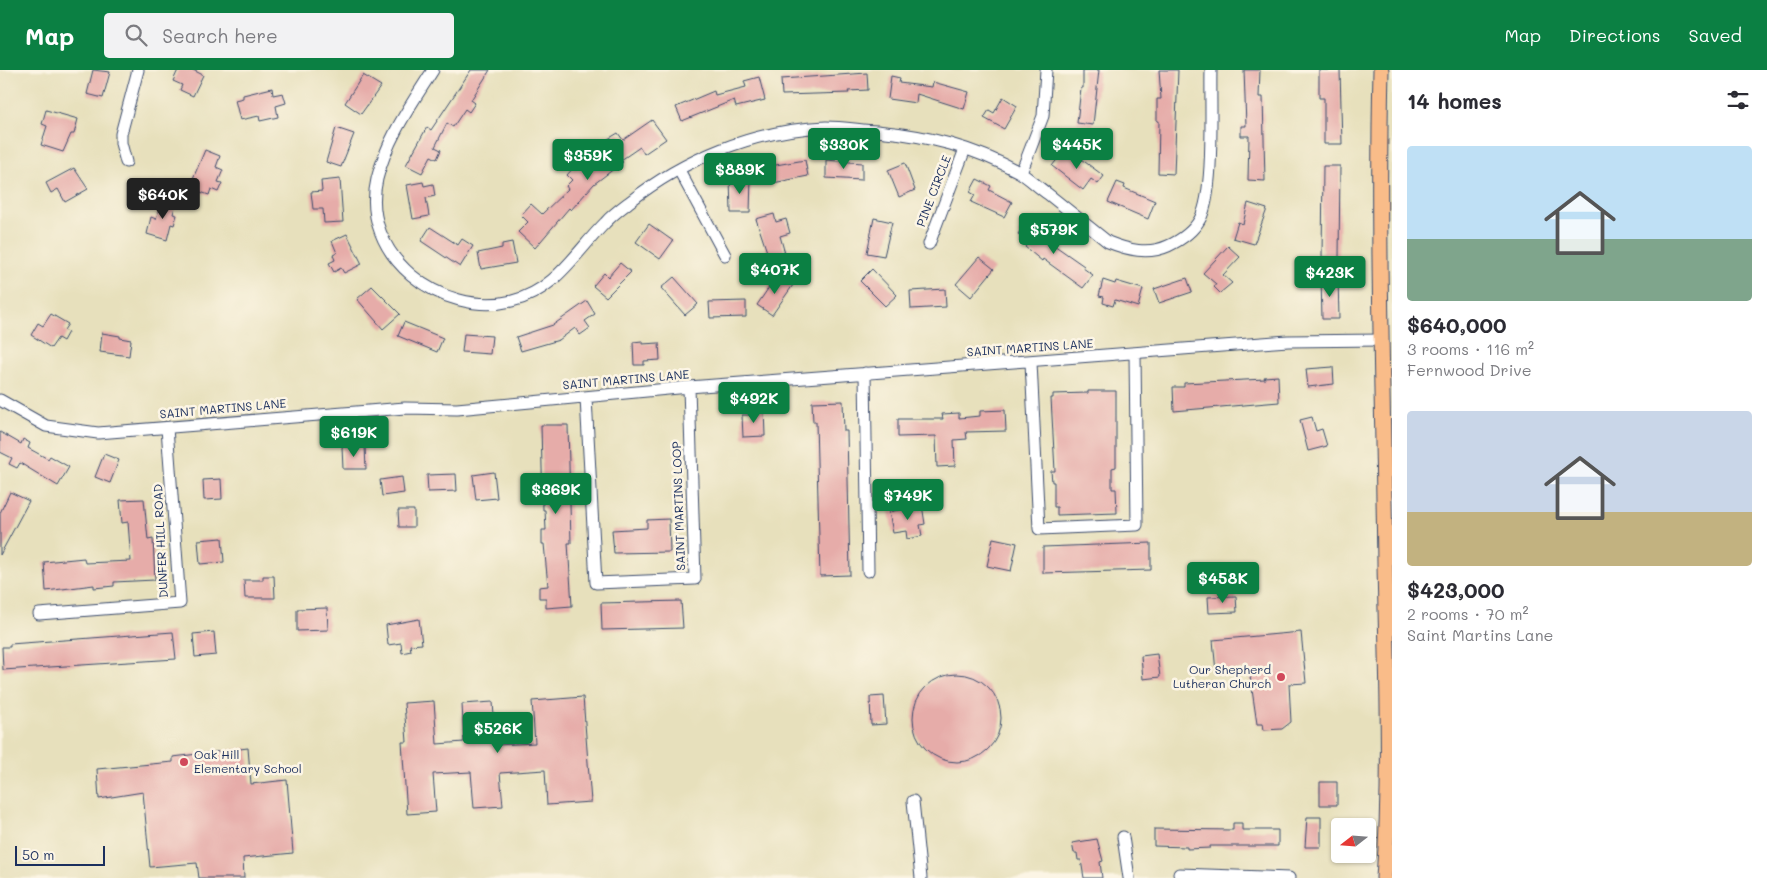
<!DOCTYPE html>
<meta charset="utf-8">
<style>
:root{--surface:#fff;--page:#f2f2f3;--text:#2b2b33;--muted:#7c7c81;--accent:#0b8043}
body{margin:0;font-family:Mali,sans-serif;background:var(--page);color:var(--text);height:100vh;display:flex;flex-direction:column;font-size:19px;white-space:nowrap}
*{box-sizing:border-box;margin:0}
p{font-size:16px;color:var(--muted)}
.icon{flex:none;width:28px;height:28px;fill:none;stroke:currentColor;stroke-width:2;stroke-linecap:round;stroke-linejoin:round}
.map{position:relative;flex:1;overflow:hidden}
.details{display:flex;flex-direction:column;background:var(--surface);width:375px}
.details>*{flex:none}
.needle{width:32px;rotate:253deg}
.buttons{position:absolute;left:1331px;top:748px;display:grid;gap:10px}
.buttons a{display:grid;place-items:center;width:45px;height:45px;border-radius:5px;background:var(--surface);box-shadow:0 1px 4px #0004;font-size:25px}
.scale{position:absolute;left:15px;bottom:12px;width:90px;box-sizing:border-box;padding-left:5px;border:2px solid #1b2f5e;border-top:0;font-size:14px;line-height:18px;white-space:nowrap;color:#1b2f5e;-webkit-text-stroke:4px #fcf5e5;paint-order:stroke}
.price{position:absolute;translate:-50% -42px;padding:0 11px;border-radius:5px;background:var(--accent);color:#fff;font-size:16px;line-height:32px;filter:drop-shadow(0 1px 2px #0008)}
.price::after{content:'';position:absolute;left:50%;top:30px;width:15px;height:11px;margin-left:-8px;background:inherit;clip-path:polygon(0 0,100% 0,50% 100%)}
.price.current{background:#222;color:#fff}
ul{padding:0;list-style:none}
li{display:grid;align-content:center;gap:10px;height:265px;padding:0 15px}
li span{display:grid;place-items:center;height:155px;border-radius:5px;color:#555}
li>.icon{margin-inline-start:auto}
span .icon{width:90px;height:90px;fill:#fffc;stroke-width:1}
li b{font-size:21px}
h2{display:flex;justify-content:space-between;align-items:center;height:60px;padding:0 15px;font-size:21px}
header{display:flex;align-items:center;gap:30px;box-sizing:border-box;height:70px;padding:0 25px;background:var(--accent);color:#fff}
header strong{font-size:24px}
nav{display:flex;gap:28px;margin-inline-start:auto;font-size:18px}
.search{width:350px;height:45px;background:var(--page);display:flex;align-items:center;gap:12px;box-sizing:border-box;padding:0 18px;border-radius:5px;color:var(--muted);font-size:19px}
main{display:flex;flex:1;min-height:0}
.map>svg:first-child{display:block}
</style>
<header>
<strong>Map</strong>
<div class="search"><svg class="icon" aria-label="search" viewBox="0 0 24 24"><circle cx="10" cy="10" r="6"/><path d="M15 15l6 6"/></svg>Search here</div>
<nav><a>Map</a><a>Directions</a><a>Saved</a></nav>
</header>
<main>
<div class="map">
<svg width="1392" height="808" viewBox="0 0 1392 808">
<rect width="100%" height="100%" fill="#fcf5e5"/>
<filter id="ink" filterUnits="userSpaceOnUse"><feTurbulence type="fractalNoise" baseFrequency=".02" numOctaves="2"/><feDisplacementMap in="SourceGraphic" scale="10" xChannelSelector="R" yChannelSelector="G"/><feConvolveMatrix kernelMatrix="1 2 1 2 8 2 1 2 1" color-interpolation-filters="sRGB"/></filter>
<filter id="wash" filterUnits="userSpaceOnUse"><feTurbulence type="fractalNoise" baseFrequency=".0096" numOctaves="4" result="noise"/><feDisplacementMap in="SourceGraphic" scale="20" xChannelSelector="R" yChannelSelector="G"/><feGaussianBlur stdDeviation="1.12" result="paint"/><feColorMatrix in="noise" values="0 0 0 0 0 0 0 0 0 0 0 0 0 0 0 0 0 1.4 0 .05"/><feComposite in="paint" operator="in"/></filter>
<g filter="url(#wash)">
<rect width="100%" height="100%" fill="#e7e0bc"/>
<g id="blocks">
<path fill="#e6aca9" d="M93 0 110 2 103 28 87 24Z
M178 0H193L203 5 193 26 180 20 182 15 173 11Z
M471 0H490L471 30 475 33 469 42 465 39 453 57 447 53 435 77 441 80 437 89 431 86 422 103 406 95 427 57 431 60Z
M1083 0H1099L1093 55 1077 53 1081 18H1083Z
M1159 0H1178L1174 104 1158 103 1159 51H1157V29H1161Z
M1244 0H1260L1259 27H1263L1265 111 1248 110 1249 66H1241V56H1246Z
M1319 0H1340L1342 74H1324V28H1319Z
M867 3 868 20 848 21 849 23 782 25 781 9Z
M363 5 381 16 361 44 345 33Z
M891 6 900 8 899 13 932 17 933 12 969 22 964 39 917 24 916 33 888 29Z
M759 7 765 30 736 37 734 30 682 51 676 37 714 21 715 25 746 17 744 11Z
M272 18 273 25 283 23 286 33 276 36 278 47 260 51 259 46 240 50 235 30 243 28V25Z
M1003 27 1017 36 1004 59 984 48 989 40 994 43Z
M46 40 78 49 74 64H71L63 82 41 75 47 56 42 54Z
M652 50 666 69 644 84 640 77 621 90 623 92 594 114 571 140 569 138 535 178 518 162 528 152 521 145 531 134 542 144 568 119 566 116 572 110 567 105 576 95 580 100 613 76 608 69 618 63 623 70Z
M336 58 354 64 341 97 326 92Z
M1066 78 1104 106 1098 114 1091 109 1083 120 1052 96Z
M205 80 220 86 216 97 223 100 218 112 222 113 218 122 211 119 209 125 189 118Z
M805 90 808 106 773 113 770 96Z
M826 90 862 93V110L826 108Z
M905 93 915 120 899 127 888 100Z
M1323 96H1340L1339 188 1322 187Z
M74 98 88 119 65 132 58 119 51 123 46 113Z
M730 107H751L750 143H731Z
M340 109 343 152 324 153 323 139H313L311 122 322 121 321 111Z
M977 109 991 116 989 120 1012 132 1004 147 971 132 975 125 970 122Z
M423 112 424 116 433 114 435 126 426 128 429 146 413 149 407 115Z
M1117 112 1125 115 1124 118 1155 131 1148 149 1108 132Z
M162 129 176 133 173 144 177 145 174 155 171 154 167 170 147 164 151 147 156 149Z
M1248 133 1267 139 1254 174 1233 168 1238 152 1243 154Z
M774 144 776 152 786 149 790 163 780 166 786 187 770 191 756 149Z
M874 148 892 152 884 186 867 183Z
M1027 151 1056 172 1054 175 1084 196 1083 198 1093 205 1083 218 1043 189 1042 191 1025 177 1029 171 1018 164Z
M649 154 673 171 660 189 636 172Z
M430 157 458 175 462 169 473 176 460 197 421 171Z
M347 164 362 194 344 203 341 198 334 202 329 193 335 190 333 185 337 183 332 171Z
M512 172 516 193 481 199 478 183 502 178V174Z
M1228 176 1240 187 1223 205 1232 213 1220 223 1214 217 1216 214 1203 203Z
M979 187 994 199 971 227 956 214Z
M620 193 631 202 606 227 593 216 604 203 608 207Z
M872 199 897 225 885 236 860 211Z
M778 204 793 215 772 245 757 235Z
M1321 206H1338L1339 249H1322Z
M674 207 698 234 685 245 661 218Z
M1187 208 1192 222 1159 233 1154 219Z
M1103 210 1115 214 1116 211 1143 219 1138 237 1115 230 1113 236 1103 233 1104 227 1099 226Z
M372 216 400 244 383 259 357 229Z
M945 219 946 237 911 239 910 221Z
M587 231 595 244 585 251 590 258 580 265 575 258 559 270 521 281 516 267 553 255Z
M746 231V247L710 248 709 232Z
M51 244 68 254 64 260 68 262 63 271 58 268 51 278 31 265 38 253 43 256Z
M404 252 443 268 437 282 398 266Z
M102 263 120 266V268L131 270 129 286 100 282Z
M464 264 492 266 490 284 462 282Z
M642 271V274L659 273 660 290 644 291V295H634L633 272Z
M1333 297 1334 314 1308 317 1306 299Z
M1278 306 1279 332 1174 341 1173 317H1184V313L1265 309 1264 307Z
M1088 321H1116V397L1112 398V419H1116L1117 443 1057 445V437H1054V412H1052L1051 401H1055L1051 328H1053V324L1088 323Z
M843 331 844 361H847L850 505 820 506 816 352H813L812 332Z
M753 339H764L765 366 743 367 742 345H753Z
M1005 340 1006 361 966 362 967 369 954 370 955 396 937 397 936 366 898 367V349H943L942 344 959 343V348L980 346V341Z
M1312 347 1316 361 1322 359 1327 376 1308 381 1300 350Z
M541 355H568L571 473H568L572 536 546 538V528H539V517L548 516 544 474H542V460H546L545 440H543Z
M0 362 21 374 23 369 30 373 28 378 48 389 50 386 69 397 58 416 20 393 17 398 9 394 12 388 0 382Z
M342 377H365L366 399H343Z
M104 384 119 390 110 413 95 407Z
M494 402 497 428 476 430 473 405Z
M456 404 457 421 428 422 427 405Z
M402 407 404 423 382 426 380 410Z
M221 409 222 429 204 430 203 410Z
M10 422 29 431 0 485V443Z
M144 429 148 470 153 469 155 510 114 512V516L94 518V515L46 521 44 492 84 488 85 493 131 491 128 452 122 453 120 430Z
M922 435 925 454 920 455 922 466 907 469 906 461 893 463 889 442Z
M398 440H414V457H399Z
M669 449 670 482 614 483 612 460 647 458V450Z
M222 468 224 492 200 494 198 470Z
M993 468 1017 473 1011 501 987 496Z
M1151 473V500L1043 503V477Z
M263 506H274L275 528H245L244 510H263Z
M1236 526 1237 542 1209 543 1208 527Z
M681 531 683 558 602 560 601 533Z
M327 538 328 560 297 561V539Z
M419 549 422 574 410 575 411 581 402 583 401 573 388 575 386 555Z
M173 562 176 589 3 600 2 577H10V574Z
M214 562 216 585 195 587 193 564Z
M1301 562 1306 613 1289 614 1291 652 1282 659 1264 660 1263 654H1257L1249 599 1216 602 1213 570Z
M1157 584 1160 607 1143 609 1141 586Z
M913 648a44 44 0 1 1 88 0a44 44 0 1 1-88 0Z
M884 626 886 654 871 655 870 627Z
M583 627 591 732 547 735 545 700 500 703 503 736 474 738 471 702 433 704 436 742 407 744 402 672H407L404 633 434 631 437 674 464 672 462 634 493 632 496 675 535 673 532 631Z
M248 678 251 714 287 710 293 783 243 788 244 808H199L197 793 150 797 143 722 99 729 97 699 173 692V687Z
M1320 712H1337V735H1320Z
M1307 747H1321V777H1305Z
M1233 753H1242V760H1278V776H1210V778L1187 779V777L1154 776V759L1233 760Z
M1097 769 1103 791 1100 792 1102 808H1084L1081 790H1078L1077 783H1074L1072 773Z"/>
</g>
</g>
<g filter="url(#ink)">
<use href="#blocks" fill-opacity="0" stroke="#3a4a6c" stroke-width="1"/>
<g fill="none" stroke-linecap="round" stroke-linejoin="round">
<defs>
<path id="minor" d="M433 0C411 35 387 68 377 109 359 185 441 248 512 231 555 221 576 182 605 153 612 145 620 139 628 133 685 88 754 60 826 57 843 57 860 60 877 61 929 66 973 77 1019 102 1029 108 1038 117 1048 124 1068 140 1088 156 1108 172 1128 180 1148 185 1168 176 1181 170 1193 162 1200 149 1215 122 1210 34 1211 0
M126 92 121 73V64L138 0
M679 100 725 185
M1021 103 1043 46 1046 0
M929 174 965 79
M1031 292 1039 459 1137 455 1135 284
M865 303 868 501
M586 328 596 513 695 509 689 317
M0 330 46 356 98 363 405 338 457 339 689 317 1288 271 1382 270
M39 544 180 533 167 358
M913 731 921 808
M1123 767 1129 808
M1179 804 1289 808"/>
<path id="major" d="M1381 0C1377 165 1383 331 1385 495 1387 600 1392 704 1384 808"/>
</defs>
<use href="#minor" stroke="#3a4a6c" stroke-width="13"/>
<use href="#major" stroke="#3a4a6c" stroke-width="17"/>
<use href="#minor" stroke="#fff" stroke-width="11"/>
<use href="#major" stroke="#f9bc89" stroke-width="15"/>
</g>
</g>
<g fill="#d1495b" stroke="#fcf5e5" stroke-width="2">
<circle cx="1281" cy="607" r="5"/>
<circle cx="184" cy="692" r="5"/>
</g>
<g text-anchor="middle" stroke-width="5" stroke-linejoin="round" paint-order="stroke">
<g font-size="12" fill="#1b2f5e" stroke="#fcf5e5">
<text transform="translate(934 121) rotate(-69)" y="4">PINE CIRCLE</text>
<text transform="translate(1030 278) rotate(-4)" y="4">SAINT MARTINS LANE</text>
<text transform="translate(626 310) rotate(-5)" y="4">SAINT MARTINS LANE</text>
<text transform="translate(223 339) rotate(-5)" y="4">SAINT MARTINS LANE</text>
<text transform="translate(679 436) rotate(-92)" y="4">SAINT MARTINS LOOP</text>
<text transform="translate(161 471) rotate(-93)" y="4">DUNFER HILL ROAD</text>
</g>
<g font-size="12" fill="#1b2f5e" stroke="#fcf5e5" text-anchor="end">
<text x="1271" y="604">Our Shepherd<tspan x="1271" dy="14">Lutheran Church</tspan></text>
<text x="194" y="689" text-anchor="start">Oak Hill<tspan x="194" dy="14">Elementary School</tspan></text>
</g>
</g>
</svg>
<div class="buttons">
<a><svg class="needle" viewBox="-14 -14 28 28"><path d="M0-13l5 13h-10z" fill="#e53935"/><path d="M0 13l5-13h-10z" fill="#7c7c81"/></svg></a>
</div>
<div class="scale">50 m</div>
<b class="price" style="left:844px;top:100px">$330K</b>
<b class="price" style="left:1077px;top:100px">$445K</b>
<b class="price" style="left:588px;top:111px">$359K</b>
<b class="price" style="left:740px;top:125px">$889K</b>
<b class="price current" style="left:163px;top:150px">$640K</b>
<b class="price" style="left:1054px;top:185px">$579K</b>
<b class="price" style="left:775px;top:225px">$407K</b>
<b class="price" style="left:1330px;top:228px">$423K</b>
<b class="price" style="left:754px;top:354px">$492K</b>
<b class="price" style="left:354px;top:388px">$619K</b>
<b class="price" style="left:556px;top:445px">$369K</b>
<b class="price" style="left:908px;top:451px">$749K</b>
<b class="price" style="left:1223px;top:534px">$458K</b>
<b class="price" style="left:498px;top:684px">$526K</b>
</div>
<section class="details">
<h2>14 homes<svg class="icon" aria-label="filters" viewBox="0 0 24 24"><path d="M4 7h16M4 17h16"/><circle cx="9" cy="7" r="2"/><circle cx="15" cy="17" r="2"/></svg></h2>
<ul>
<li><span style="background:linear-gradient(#bfe0f5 60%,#7fa58c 0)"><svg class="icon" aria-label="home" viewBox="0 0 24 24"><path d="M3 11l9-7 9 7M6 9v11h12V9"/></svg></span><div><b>$640,000</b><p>3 rooms · 116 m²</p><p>Fernwood Drive</p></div></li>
<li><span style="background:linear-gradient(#c9d6e8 65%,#c2b280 0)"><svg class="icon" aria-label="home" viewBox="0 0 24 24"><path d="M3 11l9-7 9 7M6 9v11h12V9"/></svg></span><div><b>$423,000</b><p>2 rooms · 70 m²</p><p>Saint Martins Lane</p></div></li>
</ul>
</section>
</main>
